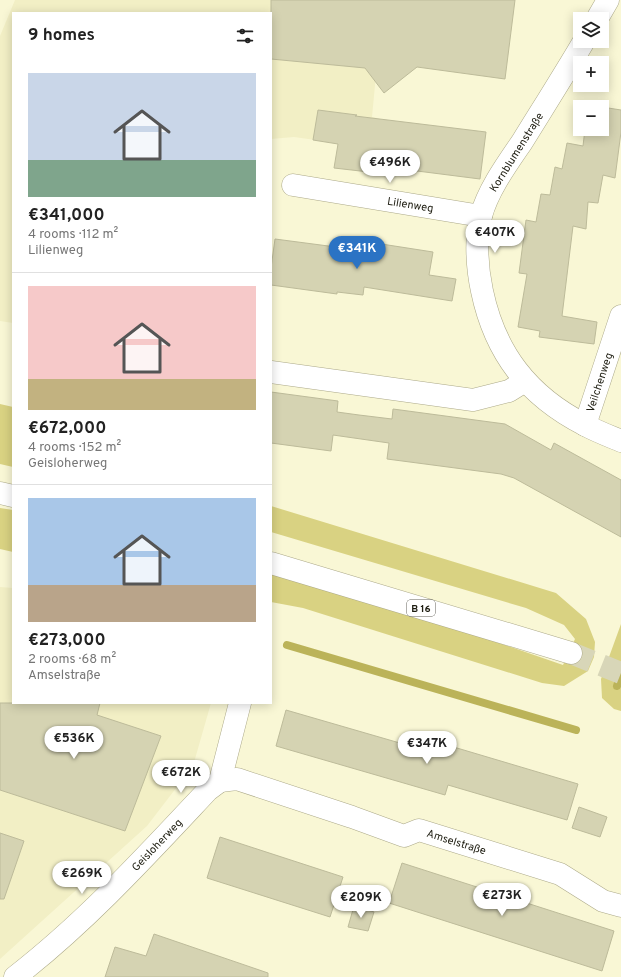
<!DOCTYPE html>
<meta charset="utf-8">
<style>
:root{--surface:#fff;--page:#f6f6f6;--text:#222;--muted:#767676;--line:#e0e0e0;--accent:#2b73c4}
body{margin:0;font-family:Overpass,sans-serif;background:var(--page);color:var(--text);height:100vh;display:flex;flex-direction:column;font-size:15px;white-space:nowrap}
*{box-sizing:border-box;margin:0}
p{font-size:13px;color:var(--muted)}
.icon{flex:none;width:22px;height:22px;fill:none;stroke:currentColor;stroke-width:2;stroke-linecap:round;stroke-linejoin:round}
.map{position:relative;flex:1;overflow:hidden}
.panel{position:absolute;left:12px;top:12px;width:260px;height:692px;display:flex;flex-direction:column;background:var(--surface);border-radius:0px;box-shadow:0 2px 10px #0003}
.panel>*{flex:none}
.controls{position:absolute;left:573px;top:12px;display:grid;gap:8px}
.controls a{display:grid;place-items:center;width:36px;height:36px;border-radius:0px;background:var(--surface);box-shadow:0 2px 10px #0003;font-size:20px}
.price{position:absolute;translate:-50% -34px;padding:0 9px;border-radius:14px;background:#fff;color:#222;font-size:13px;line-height:26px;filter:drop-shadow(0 1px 2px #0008)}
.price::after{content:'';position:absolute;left:50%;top:24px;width:12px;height:9px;margin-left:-6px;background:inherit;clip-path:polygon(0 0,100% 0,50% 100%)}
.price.on{background:var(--accent);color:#fff}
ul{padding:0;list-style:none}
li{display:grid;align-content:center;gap:8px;height:212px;padding:0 16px}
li+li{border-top:1px solid var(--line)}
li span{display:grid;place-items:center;height:124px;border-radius:0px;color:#555}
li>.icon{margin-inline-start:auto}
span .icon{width:72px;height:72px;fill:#fffc;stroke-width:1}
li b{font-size:17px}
h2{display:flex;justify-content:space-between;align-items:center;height:48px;padding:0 16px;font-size:17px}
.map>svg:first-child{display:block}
</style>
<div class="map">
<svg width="621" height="977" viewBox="0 0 621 977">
<rect width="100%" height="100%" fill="#f9f7d5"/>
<path fill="#f2efc5" d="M15 0H383L372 117 377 118 373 148 294 137 271 139V13H13V323L0 321V36Z
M0 587 13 588V703H211L193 766 147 826 0 959Z"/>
<path fill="#d9d282" d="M0 404 13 407V467L0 464Z
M271 506 556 593 586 619 595 642 594 657 588 671 564 686 542 683 303 608 271 602V572L418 615 563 665 575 639 564 625 526 608 271 532Z
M0 508 13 510V552L0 549Z
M621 624V711L614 709 602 698 601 679Z"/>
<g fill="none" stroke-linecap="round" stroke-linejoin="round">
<path stroke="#bbb359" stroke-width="8" d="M287 645 576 730
M617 686 621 674"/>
</g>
<path fill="#d5d3b2" stroke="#bdbb9a" d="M271 0H515L505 79 417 67 384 93 365 68 271 59Z
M602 107 621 110V132L615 178 603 175 598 203 588 202 586 229 573 226 562 316 597 322 594 344 539 337 540 331 518 327 527 274 519 273 526 220 536 222 541 194 550 195 555 167 562 169 567 143 583 146 585 129H602Z
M318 110 357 115 355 116 486 132 480 179 370 165 369 172 334 168 338 144 313 140Z
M275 239 374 252 375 243 433 252 429 275 456 279 452 301 364 287 363 295 337 292V294L271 285V268Z
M271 392 338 401 337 412 359 415 392 419 393 409 505 424 551 450 554 443 621 480V537L514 478 501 474 387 459 389 443 333 435 331 451 271 443Z
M0 703H100L97 715 161 736 125 831 0 790Z
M286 710 417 748 420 737 578 784 567 820 448 785 445 795 276 746Z
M579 807 607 817 600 837 572 828Z
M0 833 24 841 4 899H0Z
M220 837 343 877 330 917 207 878Z
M402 863 614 931 602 971 389 903Z
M354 906 374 912 368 931 348 927Z
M154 934 268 973V977H105L115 947 146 956Z"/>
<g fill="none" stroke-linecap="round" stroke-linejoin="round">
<path stroke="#d8d6b8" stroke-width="22" stroke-dasharray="22 11" stroke-linecap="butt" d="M571 653 621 673"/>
<defs>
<g id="minor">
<path d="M597 19 608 0"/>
<path d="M584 41C564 75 543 108 522 142 507 164 488 190 481 216 475 238 477 268 482 291 495 353 528 396 585 425 596 431 609 436 621 441"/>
<path id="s1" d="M293 185 481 216"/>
<path d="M271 372 473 400 509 391 525 381"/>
<path id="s2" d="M585 425 621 316"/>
<path id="s3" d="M220 781 237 779 352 817 404 836 419 830 560 874 603 901 621 906"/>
<path id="s4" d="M15 977C86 922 147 855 208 790L220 781 240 703"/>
</g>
<path id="primary" d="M0 493 13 496
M271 563 571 653"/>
</defs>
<use href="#minor" stroke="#aca989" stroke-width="23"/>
<use href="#primary" stroke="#aca989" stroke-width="23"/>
<use href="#minor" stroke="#fff" stroke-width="22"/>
<use href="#primary" stroke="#fff" stroke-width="22"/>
</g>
<g text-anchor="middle" stroke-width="3" stroke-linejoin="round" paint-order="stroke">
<rect fill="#fff" stroke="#626158" stroke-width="1" x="407" y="600" width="28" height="16" rx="3"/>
<g font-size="10" font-weight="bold" fill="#1e1d11">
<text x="421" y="612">B 16</text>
</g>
<g font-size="11" fill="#1e1d11" stroke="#fff">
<text transform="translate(516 152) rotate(-58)" y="4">Kornblumenstraße</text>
<text dy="4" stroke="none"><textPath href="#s1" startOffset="119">Lilienweg</textPath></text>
<text dy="4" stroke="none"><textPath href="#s2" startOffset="45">Veilchenweg</textPath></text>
<text dy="4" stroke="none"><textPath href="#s3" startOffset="249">Amselstraße</textPath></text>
<text dy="4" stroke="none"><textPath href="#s4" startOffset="194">Geisloherweg</textPath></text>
</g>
</g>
</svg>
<div class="controls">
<a><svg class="icon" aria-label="layers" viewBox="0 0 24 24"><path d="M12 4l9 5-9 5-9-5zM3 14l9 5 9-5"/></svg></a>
<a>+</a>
<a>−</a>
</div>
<b class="price" style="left:390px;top:184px">€496K</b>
<b class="price" style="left:495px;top:254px">€407K</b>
<b class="price on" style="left:357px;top:270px">€341K</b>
<b class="price" style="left:74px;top:760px">€536K</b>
<b class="price" style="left:427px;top:765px">€347K</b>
<b class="price" style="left:181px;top:794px">€672K</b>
<b class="price" style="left:82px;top:895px">€269K</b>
<b class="price" style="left:502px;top:917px">€273K</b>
<b class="price" style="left:361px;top:919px">€209K</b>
<section class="panel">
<h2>9 homes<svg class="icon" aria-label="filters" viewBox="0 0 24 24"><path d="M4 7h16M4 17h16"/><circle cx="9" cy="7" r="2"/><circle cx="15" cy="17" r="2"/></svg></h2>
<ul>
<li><span style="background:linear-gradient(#c9d6e8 70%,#7fa58c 0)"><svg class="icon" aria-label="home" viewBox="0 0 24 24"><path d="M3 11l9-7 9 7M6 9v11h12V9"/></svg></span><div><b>€341,000</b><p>4 rooms · 112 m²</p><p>Lilienweg</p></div></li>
<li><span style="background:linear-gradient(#f6c9c9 75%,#c2b280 0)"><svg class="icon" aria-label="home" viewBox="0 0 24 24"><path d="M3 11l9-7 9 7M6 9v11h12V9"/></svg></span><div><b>€672,000</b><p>4 rooms · 152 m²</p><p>Geisloherweg</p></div></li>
<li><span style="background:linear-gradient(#a9c7e8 70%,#b9a48a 0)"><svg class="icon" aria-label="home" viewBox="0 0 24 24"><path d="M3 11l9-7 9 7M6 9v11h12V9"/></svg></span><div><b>€273,000</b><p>2 rooms · 68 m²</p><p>Amselstraße</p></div></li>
</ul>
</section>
</div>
